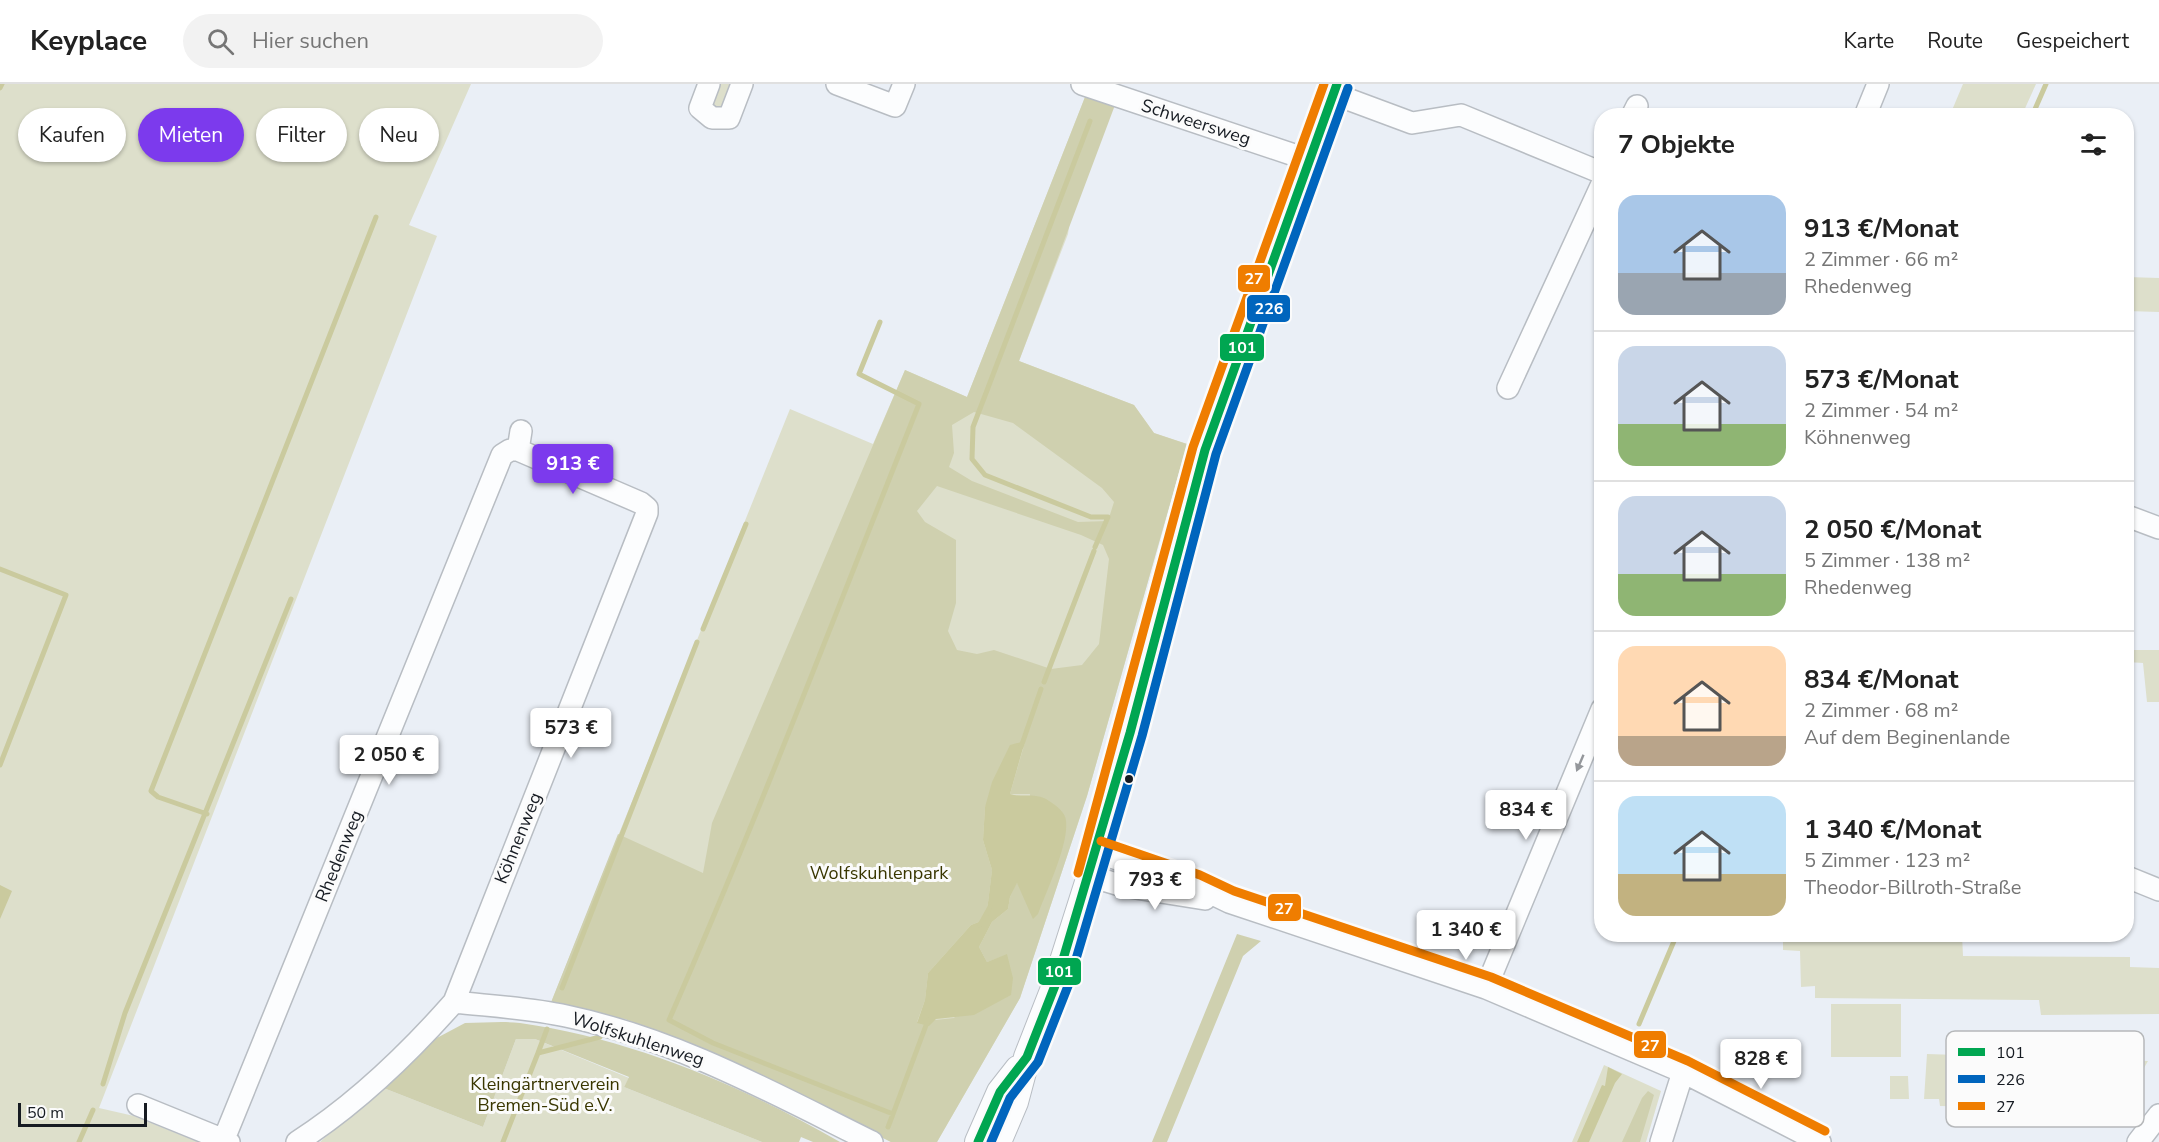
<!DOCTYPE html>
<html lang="de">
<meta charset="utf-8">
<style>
:root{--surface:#fff;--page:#f2f2f2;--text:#222;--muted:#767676;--line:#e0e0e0;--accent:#7c3aed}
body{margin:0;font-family:"Nunito Sans",sans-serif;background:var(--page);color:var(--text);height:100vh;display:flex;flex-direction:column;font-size:22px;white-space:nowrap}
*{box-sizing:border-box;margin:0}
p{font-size:20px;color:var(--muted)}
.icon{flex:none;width:33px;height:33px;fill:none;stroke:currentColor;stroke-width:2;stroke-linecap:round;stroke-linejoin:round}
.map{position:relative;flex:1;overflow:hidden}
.sheet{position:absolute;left:1594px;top:24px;width:540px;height:834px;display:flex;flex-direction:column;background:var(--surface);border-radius:24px;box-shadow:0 2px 4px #0004}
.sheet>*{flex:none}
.banner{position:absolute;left:18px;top:24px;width:570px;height:54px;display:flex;gap:12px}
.scale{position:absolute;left:18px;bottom:15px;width:129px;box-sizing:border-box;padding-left:6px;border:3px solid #161b22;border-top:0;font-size:16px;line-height:21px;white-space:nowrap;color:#161b22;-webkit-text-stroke:4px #fbfbfb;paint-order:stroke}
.price{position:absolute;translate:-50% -51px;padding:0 14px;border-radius:6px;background:#fff;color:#222;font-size:20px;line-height:39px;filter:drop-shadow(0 2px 3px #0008)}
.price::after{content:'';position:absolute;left:50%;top:36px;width:18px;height:14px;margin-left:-9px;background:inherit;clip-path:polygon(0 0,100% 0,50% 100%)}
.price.current{background:var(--accent);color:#fff}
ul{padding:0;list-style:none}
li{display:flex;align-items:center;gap:18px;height:150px;padding:0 24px}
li+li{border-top:2px solid var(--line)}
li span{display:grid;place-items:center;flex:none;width:168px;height:120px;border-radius:18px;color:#555}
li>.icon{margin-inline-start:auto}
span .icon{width:72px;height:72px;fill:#fffc;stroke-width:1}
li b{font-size:26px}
h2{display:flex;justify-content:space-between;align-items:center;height:72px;padding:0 24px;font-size:26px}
.tag{padding:0 21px;border-radius:27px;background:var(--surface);box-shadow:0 2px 4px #0004;font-size:21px;line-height:54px}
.tag.current{background:var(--accent);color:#fff}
header{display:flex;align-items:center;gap:36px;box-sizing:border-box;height:84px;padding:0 30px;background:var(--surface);border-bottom:2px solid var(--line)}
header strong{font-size:28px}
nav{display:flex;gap:33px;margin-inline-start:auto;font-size:21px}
.search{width:420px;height:54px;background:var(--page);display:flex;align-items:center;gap:15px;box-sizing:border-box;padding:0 21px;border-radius:33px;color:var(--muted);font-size:22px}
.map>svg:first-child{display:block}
</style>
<header>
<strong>Keyplace</strong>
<div class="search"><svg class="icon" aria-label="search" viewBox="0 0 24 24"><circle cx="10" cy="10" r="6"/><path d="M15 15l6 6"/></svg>Hier suchen</div>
<nav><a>Karte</a><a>Route</a><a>Gespeichert</a></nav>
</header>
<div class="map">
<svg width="2159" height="1058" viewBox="0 0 2159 1058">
<rect width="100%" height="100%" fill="#eaeff6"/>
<path fill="#dddfcb" d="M0 0H471L409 141 437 152 99 1024 134 1032 198 1058H0Z
M720 0H734L724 25 716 26 712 19Z
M1963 0H2036L2022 31H1950Z
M1087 8 1068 150 1019 277 1134 321 1154 349 1187 360 1087 712 1020 914 937 1058H891L727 975 625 935 550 921 790 325 873 360 905 286 967 313Z
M2127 193 2159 194V228L2127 227Z
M2127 566H2159V618H2147L2143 579 2127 578Z
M1783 851H1962L1963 872 2130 873V883L2159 884V930L2041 931 2039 916 1815 914V902L1801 903 1800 867 1783 866Z
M1831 920H1901V973H1831Z
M516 955H535L629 994 624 1003 762 1058H320L381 1003 483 1043Z
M1927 970 2148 977 2120 1026 1940 1022 1939 1015H1924Z
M1604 981 1661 1007 1646 1058H1572Z
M1890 992H1908L1909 1015H1890Z"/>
<path fill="#cfd0af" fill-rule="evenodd" d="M1087 8 1115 21 1019 277 1134 321 1154 349 1187 360 1087 712 1020 914 937 1058H891L727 975 625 935 550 921 618 750 703 789 712 739 905 286 967 313ZM974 328 1013 339 1102 404 1114 418 1108 437 1078 438 972 397 949 383 954 369 952 341ZM937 402 1081 451 1103 461 1109 475 1099 560 1082 581 1051 585 994 566 977 570 957 566 948 547 956 519V456L925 438 917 427ZM1025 658 1010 710H1030L1025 815 1017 798 1010 813 1008 825 992 838 979 863 987 878 1006 871 954 934 917 938 925 916 928 889 971 841 986 835 992 786 983 756 985 723Z
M1237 850 1261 857 1243 872 1167 1058H1152Z
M465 939C483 939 502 937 520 939 633 955 742 1002 840 1058H813L801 1053 799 1058H762L624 1003 629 993 535 955H516L483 1043 381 1003 433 956Z
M1648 1007 1654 1011 1640 1058H1622L1642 1014Z"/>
<path fill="#caca9e" d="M1025 657 1010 710C1023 714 1036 708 1049 717 1056 721 1066 729 1066 737 1069 760 1046 808 1038 830L1033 835 1017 799 1010 813 1008 825 992 838 979 863 987 878 1007 870 1013 894 1011 911 974 931 936 935 929 942 917 939 925 916 928 889 971 841 986 835 992 786 983 756 985 723 992 698 1010 661Z
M0 801 12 807 0 835Z
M1608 983 1622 990 1615 999 1589 1058H1577L1602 1001 1605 1002Z"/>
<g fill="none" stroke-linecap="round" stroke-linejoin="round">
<path stroke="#caca9e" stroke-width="5" d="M0 4 2 0
M2032 32 2046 0
M1090 37 973 343 972 375 985 391 1091 433H1108L1095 463
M880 238 859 290 919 320C837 526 758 733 669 936L713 959 893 1030 928 936
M0 485 66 511 0 681
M703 545 746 440
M1044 598 1094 467
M1021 663 1041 605
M207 730 158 713 151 707 376 133
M980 841 990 823
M562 904 697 558
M1639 940 1677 850
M538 969 547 945
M103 1000 125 929 291 515
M888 1043 893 1030
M79 1058 93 1026
M503 1058 538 969 600 953"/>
<defs>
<path id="minor" d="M709 0 700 24 712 34H729L742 0
M837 0 895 22 904 0
M1082 0 1309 76
M1334 10 1412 39 1461 31 1602 89
M1632 32 1637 22
M1865 32 1878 0
M1508 304 1602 100
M2127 432 2159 444
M1097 768 1196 802 1229 818 1486 904 1683 988 1820 1058
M1090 792 1123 802 1205 815
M2127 793 2159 806
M1486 904 1602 625
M454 918 647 429V424L641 419 518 366
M138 1021 229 1058
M224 1055 502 371 510 366H518L521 347
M297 1058C355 1021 409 969 454 918 491 922 530 924 566 932 676 955 773 1009 872 1058
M1661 1058 1683 988
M2138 1058 2159 1031"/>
<path id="major" d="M978 1058 1000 1008 1018 985
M998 1058 1015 1018 1027 973 1056 899 1090 792 1205 366 1337 0"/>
</defs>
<use href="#minor" stroke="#b8bdc3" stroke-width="24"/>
<use href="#major" stroke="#b8bdc3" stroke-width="28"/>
<use href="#minor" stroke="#fcfdfe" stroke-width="21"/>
<use href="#major" stroke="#fcfdfe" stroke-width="26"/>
<defs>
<path id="bus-1" d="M978 1058 1000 1008 1027 973 1056 899 1130 649 1205 366 1337 0"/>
<path id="bus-2" d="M991 1058 1010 1014 1038 978 1068 902 1142 652 1216 370 1348 4"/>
<path id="bus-3" d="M1101 757 1200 791 1234 807 1491 893 1688 977 1825 1047
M1078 789 1193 363 1324 0"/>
</defs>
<use href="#bus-1" stroke="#fbfbfb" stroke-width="14"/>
<use href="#bus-2" stroke="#fbfbfb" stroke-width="14"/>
<use href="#bus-3" stroke="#fbfbfb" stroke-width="14"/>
<use href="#bus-1" stroke="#00a651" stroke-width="9"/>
<use href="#bus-2" stroke="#0065bd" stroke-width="9"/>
<use href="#bus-3" stroke="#ef7d00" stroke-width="9"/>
</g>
<defs><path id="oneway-solid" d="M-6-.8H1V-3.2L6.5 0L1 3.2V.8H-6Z" transform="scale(1.5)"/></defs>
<use fill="#94979b" href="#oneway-solid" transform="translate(1580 679) rotate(113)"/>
<circle fill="#161b22" stroke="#fbfbfb" stroke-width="2" cx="1129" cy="695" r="5"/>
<g text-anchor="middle" stroke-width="6" stroke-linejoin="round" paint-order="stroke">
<g font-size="18" fill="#161b22" stroke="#fbfbfb">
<text transform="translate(1196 38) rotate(18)" y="6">Schweersweg</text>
<text transform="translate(518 754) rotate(-68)" y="6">Köhnenweg</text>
<text transform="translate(339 772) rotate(-68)" y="6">Rhedenweg</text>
<text transform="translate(638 955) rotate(18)" y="6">Wolfskuhlenweg</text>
</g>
<g font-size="18" fill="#393600" stroke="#fbfbfb">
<text x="879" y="795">Wolfskuhlenpark</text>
<text x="545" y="1006">Kleingärtnerverein<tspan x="545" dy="21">Bremen-Süd e.V.</tspan></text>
</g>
</g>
<rect x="1946" y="947" width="198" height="96" rx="9" fill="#fbfbfb" stroke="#b6b8ba" stroke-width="1.5"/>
<rect x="1958" y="964" width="27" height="8" fill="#00a651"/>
<rect x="1958" y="991" width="27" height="8" fill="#0065bd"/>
<rect x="1958" y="1018" width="27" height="8" fill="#ef7d00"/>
<g font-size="16" fill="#161b22">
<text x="1996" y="974">101</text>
<text x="1996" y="1001">226</text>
<text x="1996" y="1028">27</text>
</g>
<g stroke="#fbfbfb" stroke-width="2">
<rect x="1237" y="180" width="34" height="29" rx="6" fill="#ef7d00"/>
<rect x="1246" y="210" width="45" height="29" rx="6" fill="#0065bd"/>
<rect x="1219" y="249" width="46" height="29" rx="6" fill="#00a651"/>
<rect x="1267" y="809" width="35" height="29" rx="6" fill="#ef7d00"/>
<rect x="1037" y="873" width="45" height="29" rx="6" fill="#00a651"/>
<rect x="1633" y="946" width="34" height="29" rx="6" fill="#ef7d00"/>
</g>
<g font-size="16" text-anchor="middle" font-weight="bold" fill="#fff">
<text x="1254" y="200">27</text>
<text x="1269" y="230">226</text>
<text x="1242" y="269">101</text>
<text x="1284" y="830">27</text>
<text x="1059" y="893">101</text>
<text x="1650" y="967">27</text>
</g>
</svg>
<div class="scale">50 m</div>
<b class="price current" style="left:573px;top:411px">913 €</b>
<b class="price" style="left:571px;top:675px">573 €</b>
<b class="price" style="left:389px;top:702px">2 050 €</b>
<b class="price" style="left:1526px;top:757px">834 €</b>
<b class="price" style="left:1155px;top:827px">793 €</b>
<b class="price" style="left:1466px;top:877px">1 340 €</b>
<b class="price" style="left:1761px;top:1006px">828 €</b>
<div class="banner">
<a class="tag">Kaufen</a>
<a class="tag current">Mieten</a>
<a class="tag">Filter</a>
<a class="tag">Neu</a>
</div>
<section class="sheet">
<h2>7 Objekte<svg class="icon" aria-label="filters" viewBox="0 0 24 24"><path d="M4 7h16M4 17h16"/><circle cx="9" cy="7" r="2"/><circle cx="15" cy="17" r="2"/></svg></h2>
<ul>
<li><span style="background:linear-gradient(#a9c7e8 65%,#9aa5b1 0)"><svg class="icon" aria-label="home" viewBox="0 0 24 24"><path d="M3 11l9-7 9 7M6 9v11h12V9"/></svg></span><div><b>913 €/Monat</b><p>2 Zimmer · 66 m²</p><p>Rhedenweg</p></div></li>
<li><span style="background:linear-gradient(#c9d6e8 65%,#8fb573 0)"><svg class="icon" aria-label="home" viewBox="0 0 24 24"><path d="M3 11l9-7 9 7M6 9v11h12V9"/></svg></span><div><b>573 €/Monat</b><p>2 Zimmer · 54 m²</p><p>Köhnenweg</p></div></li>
<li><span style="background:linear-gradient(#c9d6e8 65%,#8fb573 0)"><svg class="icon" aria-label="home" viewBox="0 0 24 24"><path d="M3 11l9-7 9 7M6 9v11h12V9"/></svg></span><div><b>2 050 €/Monat</b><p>5 Zimmer · 138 m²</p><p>Rhedenweg</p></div></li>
<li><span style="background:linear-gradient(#ffd9b3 75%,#b9a48a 0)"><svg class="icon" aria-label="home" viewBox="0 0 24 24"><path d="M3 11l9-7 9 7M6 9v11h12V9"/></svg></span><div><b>834 €/Monat</b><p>2 Zimmer · 68 m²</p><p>Auf dem Beginenlande</p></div></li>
<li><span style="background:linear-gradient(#bfe0f5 65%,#c2b280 0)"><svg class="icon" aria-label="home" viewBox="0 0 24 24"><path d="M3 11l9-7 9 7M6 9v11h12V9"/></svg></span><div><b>1 340 €/Monat</b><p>5 Zimmer · 123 m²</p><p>Theodor-Billroth-Straße</p></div></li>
</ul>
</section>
</div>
